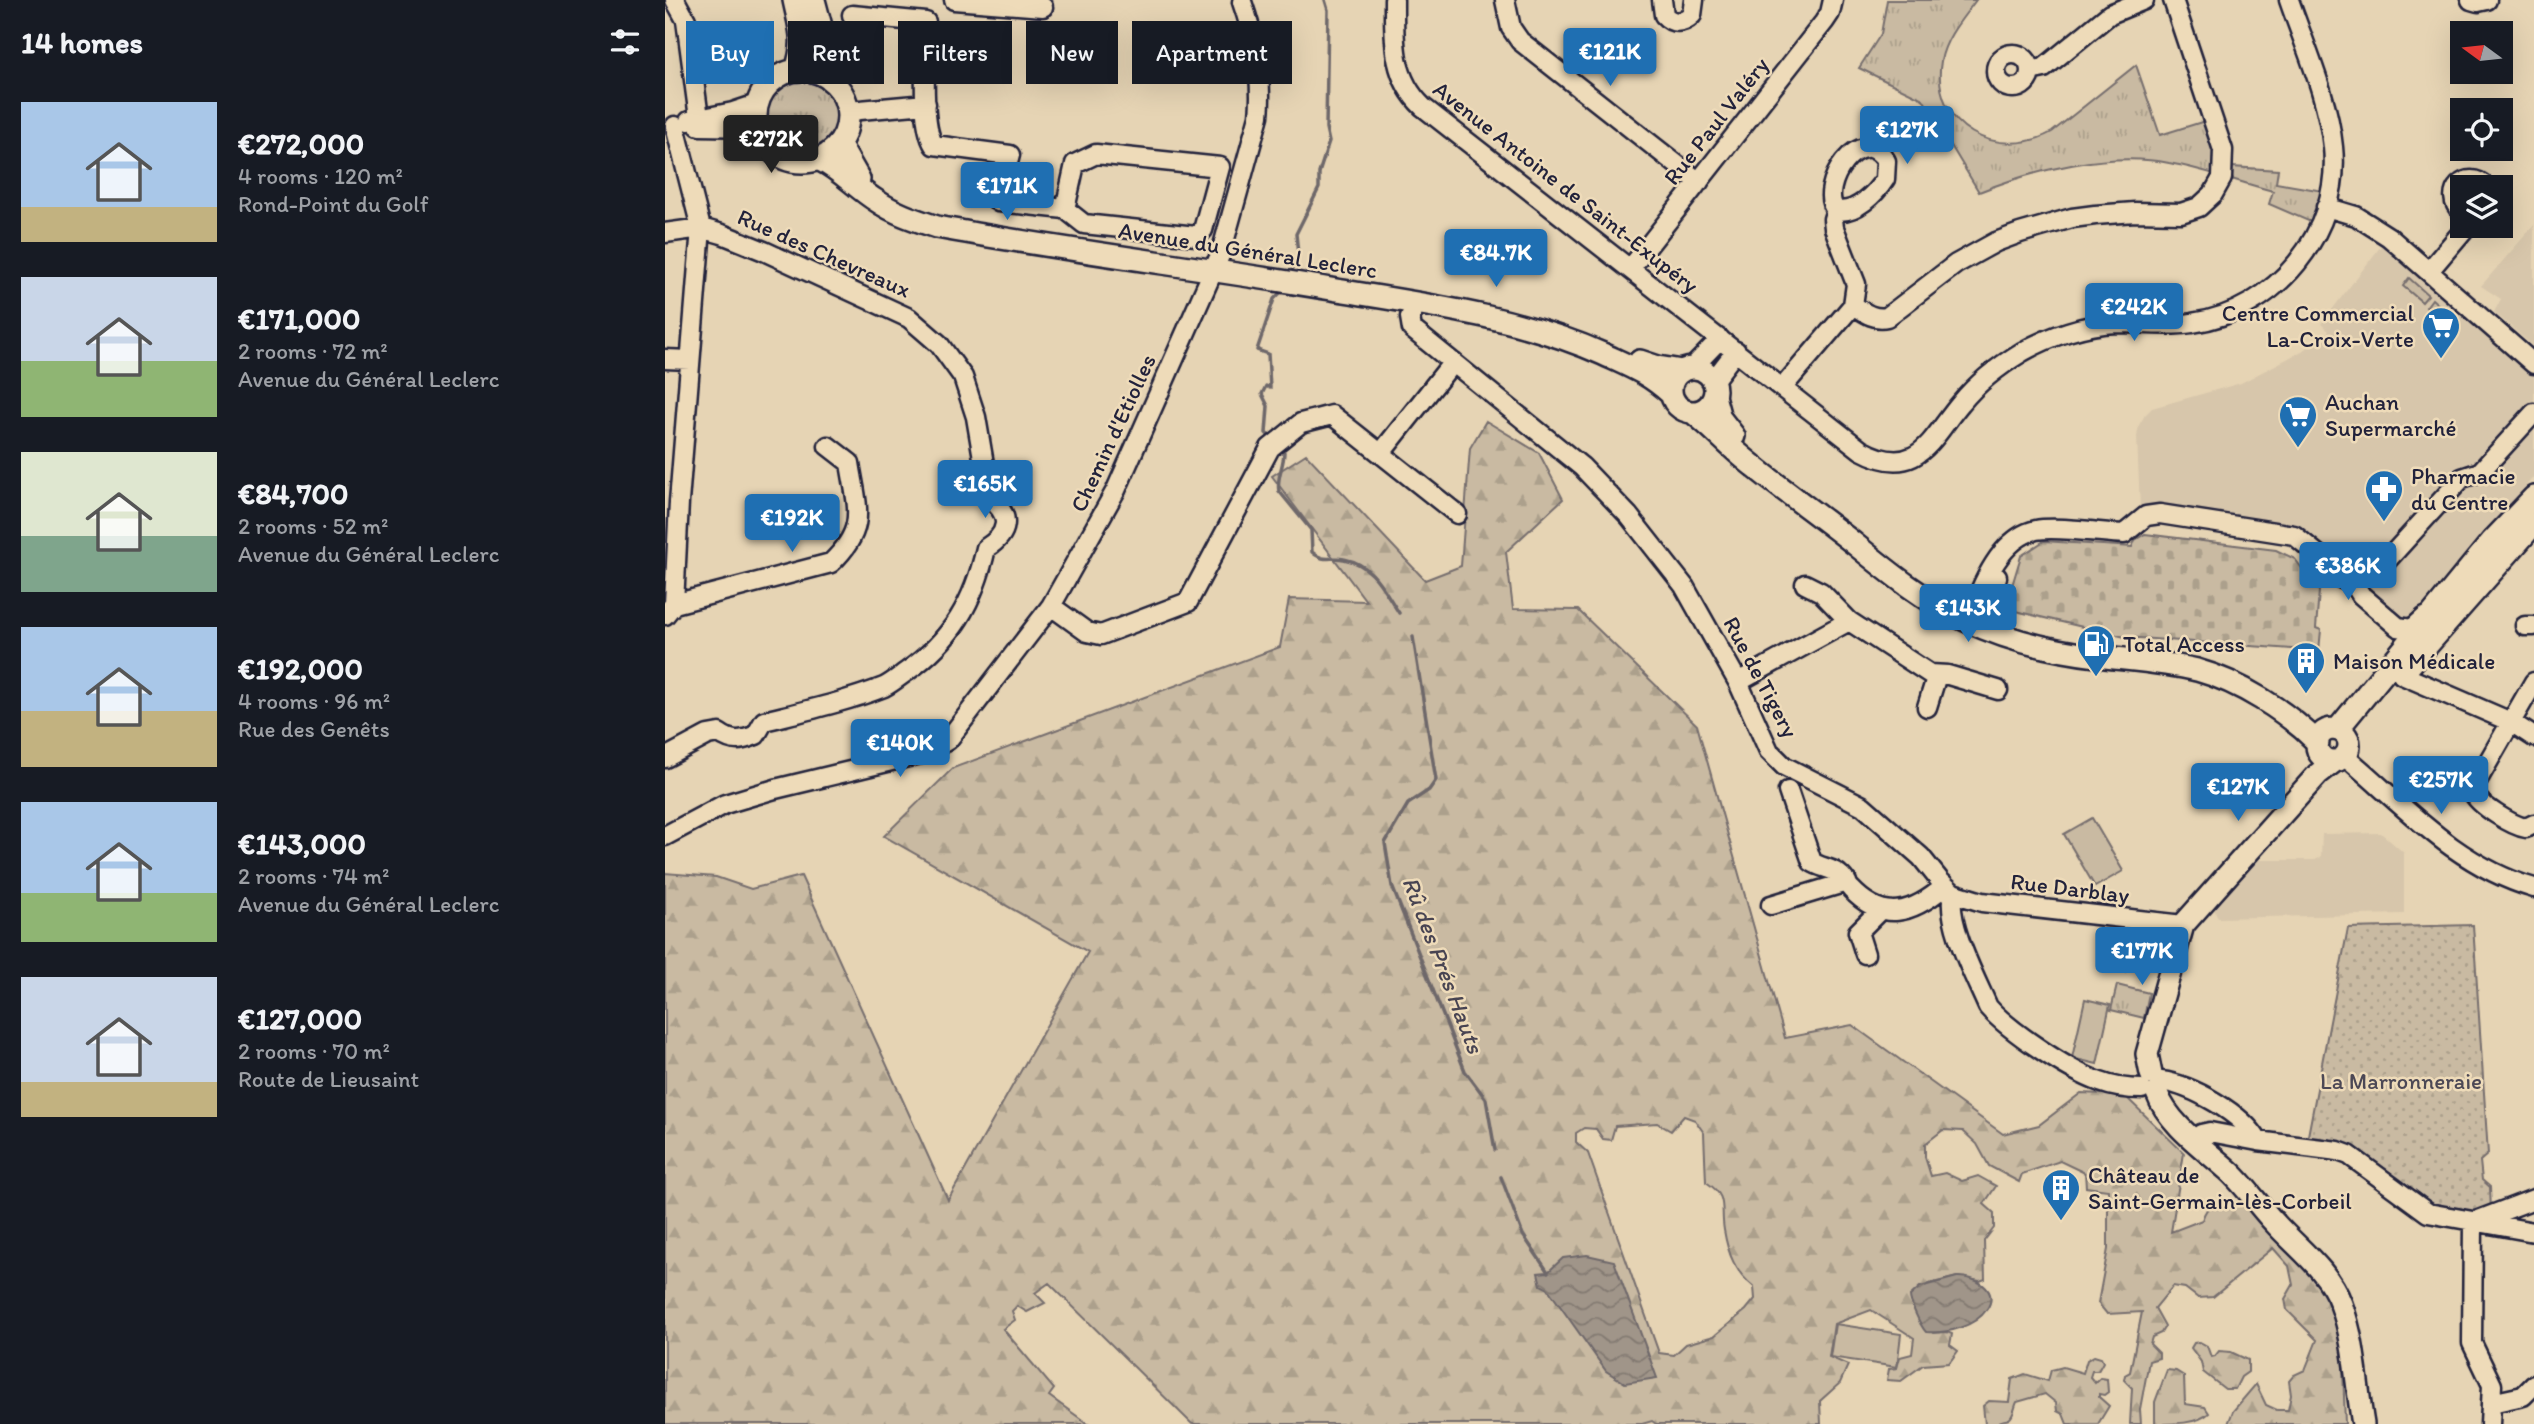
<!DOCTYPE html>
<meta charset="utf-8">
<style>
:root{--surface:#171b24;--page:#20242c;--text:#f1f3f6;--muted:#9ea1a6;--accent:#1f6fb2}
body{margin:0;font-family:Itim,sans-serif;background:var(--page);color:var(--text);height:100vh;display:flex;flex-direction:column;font-size:26px;white-space:nowrap}
*{box-sizing:border-box;margin:0}
p{font-size:23px;color:var(--muted)}
.icon{flex:none;width:38px;height:38px;fill:none;stroke:currentColor;stroke-width:2;stroke-linecap:round;stroke-linejoin:round}
.map{position:relative;flex:1;overflow:hidden}
.drawer{display:flex;flex-direction:column;background:var(--surface);width:665px}
.drawer>*{flex:none}
.hud{position:absolute;left:21px;top:21px;width:665px;height:63px;display:flex;gap:14px}
.needle{width:46px;rotate:285deg}
.fabs{position:absolute;left:1785px;top:21px;display:grid;gap:14px}
.fabs a{display:grid;place-items:center;width:63px;height:63px;border-radius:0px;background:var(--surface);box-shadow:0 7px 28px #0002;font-size:35px}
.price{position:absolute;translate:-50% -60px;padding:0 16px;border-radius:7px;background:var(--accent);color:#fff;font-size:23px;line-height:46px;filter:drop-shadow(0 2px 4px #0008)}
.price::after{content:'';position:absolute;left:50%;top:42px;width:21px;height:16px;margin-left:-10px;background:inherit;clip-path:polygon(0 0,100% 0,50% 100%)}
.price.active{background:#222;color:#fff}
ul{padding:0;list-style:none}
li{display:flex;align-items:center;gap:21px;height:175px;padding:0 21px}
li span{display:grid;place-items:center;flex:none;width:196px;height:140px;border-radius:0px;color:#555}
li>.icon{margin-inline-start:auto}
span .icon{width:84px;height:84px;fill:#fffc;stroke-width:1}
li b{font-size:30px}
h2{display:flex;justify-content:space-between;align-items:center;height:84px;padding:0 21px;font-size:30px}
.pill{padding:0 24px;border-radius:0px;background:var(--surface);box-shadow:0 7px 28px #0002;font-size:24px;line-height:63px}
.pill.active{background:var(--accent);color:#fff}
main{display:flex;flex:1;min-height:0}
.map>svg:first-child{display:block}
</style>
<main>
<section class="drawer">
<h2>14 homes<svg class="icon" aria-label="filters" viewBox="0 0 24 24"><path d="M4 7h16M4 17h16"/><circle cx="9" cy="7" r="2"/><circle cx="15" cy="17" r="2"/></svg></h2>
<ul>
<li><span style="background:linear-gradient(#a9c7e8 75%,#c2b280 0)"><svg class="icon" aria-label="home" viewBox="0 0 24 24"><path d="M3 11l9-7 9 7M6 9v11h12V9"/></svg></span><div><b>€272,000</b><p>4 rooms · 120 m²</p><p>Rond-Point du Golf</p></div></li>
<li><span style="background:linear-gradient(#c9d6e8 60%,#8fb573 0)"><svg class="icon" aria-label="home" viewBox="0 0 24 24"><path d="M3 11l9-7 9 7M6 9v11h12V9"/></svg></span><div><b>€171,000</b><p>2 rooms · 72 m²</p><p>Avenue du Général Leclerc</p></div></li>
<li><span style="background:linear-gradient(#dfe7d0 60%,#7fa58c 0)"><svg class="icon" aria-label="home" viewBox="0 0 24 24"><path d="M3 11l9-7 9 7M6 9v11h12V9"/></svg></span><div><b>€84,700</b><p>2 rooms · 52 m²</p><p>Avenue du Général Leclerc</p></div></li>
<li><span style="background:linear-gradient(#a9c7e8 60%,#c2b280 0)"><svg class="icon" aria-label="home" viewBox="0 0 24 24"><path d="M3 11l9-7 9 7M6 9v11h12V9"/></svg></span><div><b>€192,000</b><p>4 rooms · 96 m²</p><p>Rue des Genêts</p></div></li>
<li><span style="background:linear-gradient(#a9c7e8 65%,#8fb573 0)"><svg class="icon" aria-label="home" viewBox="0 0 24 24"><path d="M3 11l9-7 9 7M6 9v11h12V9"/></svg></span><div><b>€143,000</b><p>2 rooms · 74 m²</p><p>Avenue du Général Leclerc</p></div></li>
<li><span style="background:linear-gradient(#c9d6e8 75%,#c2b280 0)"><svg class="icon" aria-label="home" viewBox="0 0 24 24"><path d="M3 11l9-7 9 7M6 9v11h12V9"/></svg></span><div><b>€127,000</b><p>2 rooms · 70 m²</p><p>Route de Lieusaint</p></div></li>
</ul>
</section>
<div class="map">
<svg width="1869" height="1424" viewBox="0 0 1869 1424">
<defs>
<pattern id="grass-tufts" width="24" height="20" patternUnits="userSpaceOnUse" patternTransform="scale(1.75)"><rect width="24" height="20" fill="#c9baa2"/><path d="M3 7l-1-3M5 7V3M7 7l1-3M15 17l-1-3M17 17v-4M19 17l1-3" fill="none" stroke="#aca08c"/></pattern>
<pattern id="forest-firs" width="22" height="20" patternUnits="userSpaceOnUse" patternTransform="scale(1.75)"><rect width="22" height="20" fill="#c9baa2"/><path d="M5 1l3.5 6h-7zM16 11l3.5 6h-7z" fill="#aca08c"/></pattern>
<pattern id="cemetery-stones" width="16" height="16" patternUnits="userSpaceOnUse" patternTransform="scale(1.75)"><rect width="16" height="16" fill="#c9baa2"/><path d="M2 7V4a2 2 0 0 1 4 0v3zM10 15v-3a2 2 0 0 1 4 0v3z" fill="#aca08c"/></pattern>
<pattern id="park-dots" width="8" height="8" patternUnits="userSpaceOnUse" patternTransform="scale(1.75)"><rect width="8" height="8" fill="#c9baa2"/><path d="M2 2h.1M6 6h.1" fill="none" stroke="#aca08c" stroke-width="1.8" stroke-linecap="round"/></pattern>
<pattern id="water-waves" width="16" height="10" patternUnits="userSpaceOnUse" patternTransform="scale(1.75)"><rect width="16" height="10" fill="#a09589"/><path d="M0 5q4-4 8 0t8 0" fill="none" stroke="#827971"/></pattern>
</defs>
<rect width="100%" height="100%" fill="#e6d4b4"/>
<filter id="ink" filterUnits="userSpaceOnUse"><feTurbulence type="fractalNoise" baseFrequency=".0143" numOctaves="2"/><feDisplacementMap in="SourceGraphic" scale="14" xChannelSelector="R" yChannelSelector="G"/><feConvolveMatrix kernelMatrix="1 2 1 2 8 2 1 2 1" color-interpolation-filters="sRGB"/></filter>
<g filter="url(#ink)">
<path fill="#d7c6ab" d="M1869 225V347L1829 312 1836 299 1816 286Z
M1719 242 1869 375V476L1740 636 1611 527 1498 508H1475L1472 437 1474 425 1480 415 1487 408 1576 383 1637 351 1664 331 1656 324Z
M1716 833 1739 853V914L1553 918 1549 909 1591 860H1650L1656 857 1657 834Z"/>
<path fill="url(#grass-tufts)" stroke="#766e6e" stroke-width="2" d="M1222 0H1311C1297 19 1280 38 1276 61 1265 127 1333 162 1387 132L1471 65 1495 135 1540 121 1550 150 1551 166 1613 170 1611 183 1658 191 1648 223 1604 204 1608 191C1574 182 1539 169 1504 163 1445 151 1369 170 1314 192L1258 99 1194 68 1216 34Z
M99 115a39 39 0 1 1 78 0a39 39 0 1 1-78 0Z
M1744 278 1763 295 1757 302 1738 286Z
M1767 299 1786 316 1780 323 1761 307Z
M1465 928 1472 930 1460 972 1454 970Z
M1452 985 1484 993 1479 1018 1446 1010Z"/>
<path fill="url(#forest-firs)" stroke="#766e6e" stroke-width="2" fill-rule="evenodd" d="M821 421 874 453 898 499 841 552 848 609 913 610 1032 725 1120 1038 1187 1025 1338 1134 1374 1125 1416 1093 1459 1095 1519 1153 1506 1232 1537 1220C1544 1197 1558 1202 1579 1203L1657 1282 1672 1318 1677 1340 1680 1424H1563L1568 1411 1591 1384 1601 1405 1612 1410H1623L1626 1395 1624 1381 1629 1375 1640 1370 1652 1340 1622 1310 1620 1299 1628 1285 1624 1266 1608 1248 1548 1297 1533 1298 1520 1288 1508 1286 1490 1308 1500 1326 1496 1333 1487 1337 1485 1344 1494 1353V1358L1484 1361 1475 1409 1476 1424H1465L1467 1388 1459 1380 1460 1375 1465 1372 1477 1312 1442 1314 1433 1303 1443 1249V1190L1421 1187 1420 1173 1395 1161 1357 1174 1354 1182 1324 1166 1312 1144 1298 1131 1278 1130 1260 1144V1157L1266 1176 1280 1173 1297 1181 1313 1176 1331 1186 1319 1204 1329 1213V1228L1319 1241 1320 1279 1315 1281 1292 1277 1263 1284C1252 1310 1244 1314 1268 1333L1282 1332 1287 1334 1285 1345 1293 1351 1284 1363 1258 1365 1236 1381 1222 1380 1224 1369 1232 1368 1235 1357 1247 1354 1249 1338 1206 1310 1169 1324 1164 1357 1183 1365 1175 1383 1155 1401 1156 1424H991L987 1421 977 1424H527L384 1283 370 1293 380 1303 362 1312 352 1306 347 1311 350 1320 338 1329 389 1389 384 1396 423 1424H0V873L51 877 86 889 136 876 283 1200 423 952 219 836 288 768 615 647 624 599 701 601 607 476 641 454 760 580 796 566 805 448ZM1019 1116 1030 1120 1039 1133 1041 1182C1064 1197 1055 1207 1059 1230 1063 1254 1070 1272 1089 1287L1090 1299 1081 1310 1049 1336 1021 1344 1009 1355 994 1353 923 1153 911 1142V1133L919 1128 931 1129 938 1139 946 1140 950 1126 992 1123 1006 1131Z
M1535 1342 1542 1346 1546 1357 1550 1356 1554 1351 1566 1352 1583 1360V1372L1576 1377 1570 1389H1560L1538 1372 1536 1362 1526 1348 1529 1343Z
M1429 1356 1436 1358 1438 1362 1433 1371H1427L1425 1377 1430 1383 1435 1378 1442 1379 1443 1392 1439 1395 1434 1394V1397L1444 1406 1433 1424H1402L1398 1414 1392 1411 1391 1403 1380 1394 1352 1402C1349 1408 1349 1416 1344 1419 1338 1421 1336 1420 1331 1424H1320L1318 1406 1324 1401 1344 1402 1347 1379 1360 1374 1383 1381 1386 1370 1398 1367 1418 1373 1422 1360Z
M1502 1370 1511 1371 1519 1376 1520 1404 1540 1407 1544 1413C1533 1424 1508 1424 1490 1424V1402Z"/>
<path fill="url(#cemetery-stones)" stroke="#766e6e" stroke-width="2" d="M1480 534 1611 550 1630 559 1654 591 1651 628 1656 630 1654 651 1460 637 1350 611 1343 599 1356 556 1379 541 1467 547 1470 540Z"/>
<path fill="url(#park-dots)" stroke="#766e6e" stroke-width="2" d="M1808 925 1823 1154 1815 1161 1817 1180 1825 1187 1826 1212H1807L1802 1214 1773 1210 1642 1141 1683 928Z"/>
<path fill="#c9baa2" stroke="#766e6e" stroke-width="2" d="M1427 818 1458 871 1430 887 1399 834Z
M1420 999 1445 1005 1432 1064 1407 1058Z
M1170 1324 1236 1334 1232 1367 1165 1357Z"/>
<path fill="url(#water-waves)" stroke="#6e676a" stroke-width="2" d="M922 1255 949 1261 992 1378 960 1383 941 1371 883 1289 876 1285 873 1273 883 1272 898 1258Z
M1292 1277C1309 1276 1335 1289 1322 1309 1310 1327 1281 1334 1261 1332 1256 1327 1245 1303 1245 1296L1255 1287Z"/>
<g fill="none" stroke-linecap="round" stroke-linejoin="round">
<path stroke="#6e676a" stroke-width="3.5" d="M625 276 633 254 631 234 654 188V173L664 142 661 128 663 10 660 0
M607 439 601 433 603 406 597 394 601 386 605 388 603 354 592 350 609 299 619 289
M615 447 619 452C619 466 611 478 614 491L646 530 647 552C659 563 666 556 679 559 709 565 718 589 734 613
M748 637 771 780 764 790 743 804 720 843 727 886 800 1071 821 1099 830 1150
M836 1177 858 1235 883 1272"/>
<defs>
<path id="minor" d="M10 0 21 20 34 118
M289 0 378 7
M729 0C729 40 727 78 758 107L1196 450C1253 481 1266 438 1296 403 1313 382 1334 366 1357 352 1385 336 1420 324 1452 323 1477 323 1502 327 1527 323 1610 312 1677 232 1668 147 1663 97 1640 47 1624 0
M840 0 846 28 855 41 1034 182
M997 0 999 15C1007 24 1018 24 1027 15L1029 0
M1806 0 1813 2 1822 0
M187 15 261 22C261 50 255 124 269 145L345 155 333 202 400 209 410 164 431 154 555 167 538 230 531 236 419 224 400 209
M1331 71a17 17 0 1 1 34 0a17 17 0 1 1-34 0Z
M1365 71 1379 68 1445 14 1479 0
M184 111 261 104
M24 121 68 112 92 104
M34 126 92 127
M1661 207 1691 216 1724 237 1869 364
M1171 210C1151 189 1196 119 1221 161L1220 179C1211 193 1190 215 1171 210L1168 219 1169 228 1191 284 1188 305
M1797 212C1776 194 1802 167 1821 187
M0 233 36 228 57 234 99 251 244 318 274 344 298 377 311 417 325 499C347 515 344 534 321 548 309 602 287 640 241 672 234 677 227 683 219 687 180 702 139 711 99 721L91 735C76 741 68 743 54 733L43 735 0 758
M965 269 1159 22 1165 13 1168 0
M1764 271 1802 226
M752 303 745 317 747 329 917 467 964 516 1019 586 1073 682 1104 751 1119 766 1198 806 1256 857 1276 882 1288 893 1317 902 1518 925
M0 359 25 360
M1027 368 1055 339
M1048 381 1071 351
M1118 387 1188 305C1199 312 1208 320 1222 317L1291 264 1331 242 1355 233 1407 218 1430 215 1470 212 1516 213 1534 207 1548 194 1557 178 1558 150 1508 0
M716 453 788 362
M1692 569 1691 587 1696 595 1733 627 1747 629 1760 617
M1140 584 1156 592 1184 621
M9 604 166 563C203 528 192 508 185 463L163 446
M386 606 422 632 436 635 523 602 605 448 636 423 667 415 792 514
M1308 609C1318 581 1338 537 1371 530 1391 526 1437 533 1459 534L1481 516 1495 514 1629 535 1668 567 1677 579 1686 582 1716 567 1797 478 1815 472 1869 413
M1320 614 1332 577
M0 615 9 604 14 502 36 228 10 126
M1860 626H1869
M1737 675 1846 722 1869 737
M1073 682 1184 621 1265 674 1283 675 1333 690
M1869 682 1811 783 1808 792C1813 805 1848 826 1861 828L1869 824
M1262 707 1272 675
M1680 756C1739 806 1792 866 1869 888
M1123 791 1147 862C1156 868 1169 868 1176 876 1180 879 1182 885 1186 889 1218 923 1247 914 1280 886
M0 836 60 804 110 789 264 752 283 740 386 606 451 490 556 253 594 116C598 77 590 39 577 2
M1288 893C1280 921 1311 979 1323 1007 1344 1031 1404 1071 1435 1082 1448 1087 1463 1089 1477 1089
M1106 905 1182 882
M1200 954 1193 932 1215 910
M1496 1081C1527 1085 1578 1114 1593 1141
M1530 1140 1536 1134 1545 1132 1593 1141 1673 1151 1684 1155 1763 1213 1869 1232
M1811 1221 1869 1199
M1808 1222 1807 1343 1827 1385 1825 1424
M1826 1403 1858 1396 1869 1385"/>
<path id="major" d="M129 0C135 29 141 41 131 70
M149 0 171 83
M91 116a46 46 0 1 1 92 0a46 46 0 1 1-92 0Z
M174 144 194 179
M155 160C176 170 191 188 212 201 231 214 251 220 272 227 402 251 535 267 666 289 758 304 852 316 938 354 966 367 983 373 1006 394
M975 361 993 367 1017 371
M1006 390a22 22 0 1 1 44 0a22 22 0 1 1-44 0Z
M1049 396 1055 418 1069 436
M1027 412C1044 425 1058 440 1074 454 1111 486 1153 514 1191 545 1225 573 1260 601 1300 620 1340 639 1388 651 1432 656 1465 660 1499 662 1532 670 1575 682 1621 711 1653 743
M1738 673 1869 524
M1652 745a16 16 0 1 1 32 0a16 16 0 1 1-32 0Z
M1672 730 1827 541 1869 497
M1486 1074 1482 1054 1518 925 1653 774 1670 761
M1492 1093C1503 1124 1540 1149 1563 1170 1580 1185 1593 1205 1609 1222 1632 1248 1663 1269 1676 1304 1690 1341 1691 1385 1698 1424"/>
</defs>
<use href="#minor" stroke="#22223b" stroke-width="23"/>
<use href="#major" stroke="#22223b" stroke-width="26"/>
<use href="#minor" stroke="#eedbb9" stroke-width="18"/>
<use href="#major" stroke="#eedbb9" stroke-width="21"/>
</g>
</g>
<defs>
<symbol id="supermarket-pin" viewBox="-11 -11 22 30"><path d="M0 17L-7.5 6A9.5 9.5 0 1 1 7.5 6Z" fill="#1f6fb2" stroke="#eedbb9"/><path d="M-6-5.5h2.5l.6 2H6L4.5 2H-2.5L-4.4-4H-6ZM-1.5 3.2a1.3 1.3 0 1 0 .1 0ZM3 3.2a1.3 1.3 0 1 0 .1 0Z" fill="#fff"/></symbol>
<symbol id="pharmacy-pin" viewBox="-11 -11 22 30"><path d="M0 17L-7.5 6A9.5 9.5 0 1 1 7.5 6Z" fill="#1f6fb2" stroke="#eedbb9"/><path d="M-2-6h4v4h4v4h-4v4h-4v-4h-4v-4h4Z" fill="#fff"/></symbol>
<symbol id="fuel-pin" viewBox="-11 -11 22 30"><path d="M0 17L-7.5 6A9.5 9.5 0 1 1 7.5 6Z" fill="#1f6fb2" stroke="#eedbb9"/><path d="M-5.5-6h7V0h2V4h1.3V-2.5L3-4.5l.8-.8L6-3V5H2.5V1h-1V6h-7ZM-4.2-4.7v3.2H.2V-4.7Z" fill="#fff"/></symbol>
<symbol id="building-pin" viewBox="-11 -11 22 30"><path d="M0 17L-7.5 6A9.5 9.5 0 1 1 7.5 6Z" fill="#1f6fb2" stroke="#eedbb9"/><path d="M-4-6H4V6H1V3H-1V6H-4ZM-2.5-4.3h1.7v1.8h-1.7ZM.8-4.3h1.7v1.8H.8ZM-2.5-1h1.7V.8h-1.7ZM.8-1h1.7V.8H.8Z" fill="#fff"/></symbol>
</defs>
<g fill-rule="evenodd">
<use href="#supermarket-pin" x="1754" y="304" width="44" height="60"/>
<use href="#supermarket-pin" x="1611" y="393" width="44" height="60"/>
<use href="#pharmacy-pin" x="1697" y="467" width="44" height="60"/>
<use href="#fuel-pin" x="1409" y="622" width="44" height="60"/>
<use href="#building-pin" x="1619" y="639" width="44" height="60"/>
<use href="#building-pin" x="1374" y="1166" width="44" height="60"/>
</g>
<g text-anchor="middle" stroke-width="5" stroke-linejoin="round" paint-order="stroke">
<g font-size="23" fill="#22223b" stroke="#eedbb9">
<text transform="translate(1051 121) rotate(-52)" y="8">Rue Paul Valéry</text>
<text transform="translate(901 187) rotate(38)" y="8">Avenue Antoine de Saint-Exupéry</text>
<text transform="translate(583 250) rotate(9)" y="8">Avenue du Général Leclerc</text>
<text transform="translate(159 253) rotate(24)" y="8">Rue des Chevreaux</text>
<text transform="translate(448 433) rotate(-65)" y="8">Chemin d'Etiolles</text>
<text transform="translate(1096 677) rotate(62)" y="8">Rue de Tigery</text>
<text transform="translate(1405 888) rotate(7)" y="8">Rue Darblay</text>
</g>
<g font-size="23" fill="#22223b" stroke="#eedbb9" text-anchor="start">
<text x="1749" y="321" text-anchor="end">Centre Commercial<tspan x="1749" dy="26">La-Croix-Verte</tspan></text>
<text x="1660" y="410">Auchan<tspan x="1660" dy="26">Supermarché</tspan></text>
<text x="1746" y="484">Pharmacie<tspan x="1746" dy="26">du Centre</tspan></text>
<text x="1458" y="652">Total Access</text>
<text x="1668" y="669">Maison Médicale</text>
<text x="1423" y="1183">Château de<tspan x="1423" dy="26">Saint-Germain-lès-Corbeil</tspan></text>
</g>
<g font-size="23" fill="#4c4855" stroke="#eedbb9">
<text x="1736" y="1089">La Marronneraie</text>
</g>
<g font-size="24" font-style="italic" fill="#484452" stroke="#eedbb9">
<text transform="translate(778 965) rotate(69)" y="8">Rû des Prés Hauts</text>
</g>
</g>
</svg>
<div class="fabs">
<a><svg class="needle" viewBox="-14 -14 28 28"><path d="M0-13l5 13h-10z" fill="#e53935"/><path d="M0 13l5-13h-10z" fill="#9ea1a6"/></svg></a>
<a><svg class="icon" aria-label="locate" viewBox="0 0 24 24"><circle cx="12" cy="12" r="6"/><path d="M12 2v4M12 18v4M2 12h4M18 12h4"/></svg></a>
<a><svg class="icon" aria-label="layers" viewBox="0 0 24 24"><path d="M12 4l9 5-9 5-9-5zM3 14l9 5 9-5"/></svg></a>
</div>
<b class="price" style="left:945px;top:88px">€121K</b>
<b class="price" style="left:1242px;top:166px">€127K</b>
<b class="price active" style="left:106px;top:175px">€272K</b>
<b class="price" style="left:342px;top:222px">€171K</b>
<b class="price" style="left:831px;top:289px">€84.7K</b>
<b class="price" style="left:1469px;top:343px">€242K</b>
<b class="price" style="left:320px;top:520px">€165K</b>
<b class="price" style="left:127px;top:554px">€192K</b>
<b class="price" style="left:1683px;top:602px">€386K</b>
<b class="price" style="left:1303px;top:644px">€143K</b>
<b class="price" style="left:235px;top:779px">€140K</b>
<b class="price" style="left:1776px;top:816px">€257K</b>
<b class="price" style="left:1573px;top:823px">€127K</b>
<b class="price" style="left:1477px;top:987px">€177K</b>
<div class="hud">
<a class="pill active">Buy</a>
<a class="pill">Rent</a>
<a class="pill">Filters</a>
<a class="pill">New</a>
<a class="pill">Apartment</a>
</div>
</div>
</main>
